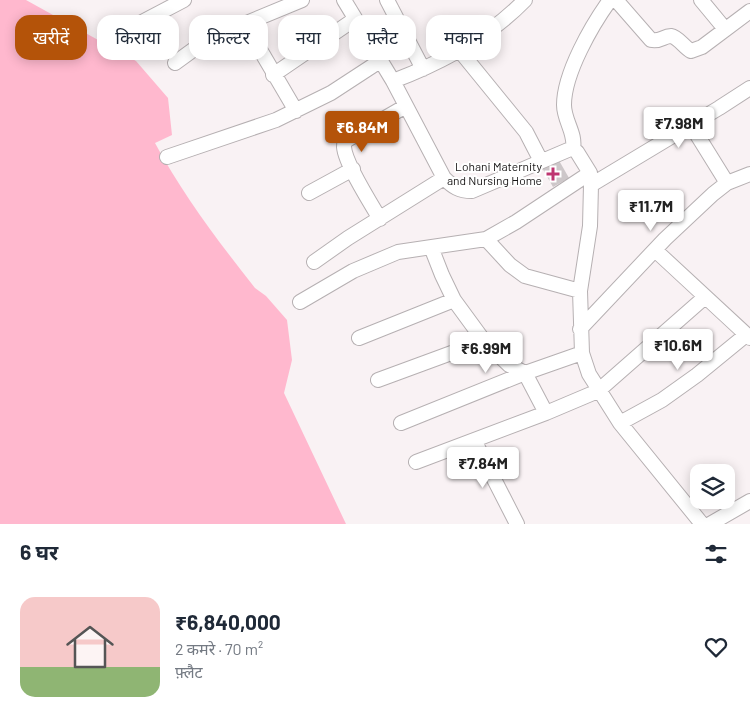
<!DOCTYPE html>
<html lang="hi">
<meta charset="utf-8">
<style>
:root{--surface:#fff;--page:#f6f6f7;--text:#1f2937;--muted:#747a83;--line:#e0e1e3;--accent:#b45309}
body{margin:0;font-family:Barlow,"Noto Sans Devanagari",sans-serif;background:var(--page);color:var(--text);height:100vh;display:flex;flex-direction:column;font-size:19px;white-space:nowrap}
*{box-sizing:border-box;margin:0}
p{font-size:16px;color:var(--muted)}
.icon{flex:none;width:28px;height:28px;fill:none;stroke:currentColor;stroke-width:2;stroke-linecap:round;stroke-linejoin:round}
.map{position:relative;height:524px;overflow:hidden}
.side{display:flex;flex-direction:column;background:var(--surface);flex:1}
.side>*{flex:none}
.banner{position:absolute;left:15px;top:15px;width:720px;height:45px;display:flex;gap:10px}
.buttons{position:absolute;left:690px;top:464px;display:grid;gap:10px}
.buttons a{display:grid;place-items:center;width:45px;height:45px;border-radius:10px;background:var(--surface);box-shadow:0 2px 12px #0003;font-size:25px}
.price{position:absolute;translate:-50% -42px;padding:0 11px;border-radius:5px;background:#fff;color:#222;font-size:16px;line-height:32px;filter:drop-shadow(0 1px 2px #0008)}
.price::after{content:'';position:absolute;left:50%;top:30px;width:15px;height:11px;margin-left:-8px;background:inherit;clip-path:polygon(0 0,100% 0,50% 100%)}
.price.active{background:var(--accent);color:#fff}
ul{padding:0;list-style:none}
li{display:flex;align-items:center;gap:15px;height:125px;padding:0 20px}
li+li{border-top:1px solid var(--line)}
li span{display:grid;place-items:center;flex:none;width:140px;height:100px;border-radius:15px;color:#555}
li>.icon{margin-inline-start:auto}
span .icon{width:60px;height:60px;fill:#fffc;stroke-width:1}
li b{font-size:21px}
h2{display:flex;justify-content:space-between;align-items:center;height:60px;padding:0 20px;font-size:21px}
.tag{padding:0 18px;border-radius:15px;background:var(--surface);box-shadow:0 2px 12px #0003;font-size:18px;line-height:45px}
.tag.active{background:var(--accent);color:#fff}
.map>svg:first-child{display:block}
</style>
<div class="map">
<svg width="750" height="524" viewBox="0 0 750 524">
<rect width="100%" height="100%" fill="#f9f2f4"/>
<path fill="#ffb8ce" d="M0 0H26L136 61 168 98 172 135 155 143C183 195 218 241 255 288L266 296 287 320 292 360 284 393 346 524H0Z"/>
<path fill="#cdc7c9" d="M557 157 569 178 553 187 541 166Z"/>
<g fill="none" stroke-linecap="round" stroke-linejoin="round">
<defs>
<path id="minor" d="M344 0 393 81 444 178C453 187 459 191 472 191L568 150 573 149 577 152 590 173 591 185 590 226 580 291 582 353 589 374 620 423 702 524
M387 0 423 69
M616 0 651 40C661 42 663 36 671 36 678 37 685 48 691 51L702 47 750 11
M701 0 725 29
M245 24 296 111
M123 32 184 0
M460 51 526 132 541 161
M175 63 208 39 302 0
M273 75 355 19
M393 81C441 63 488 38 525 0
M691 125 727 183
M573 149C576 133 564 121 564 105 564 73 592 25 610 0
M167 157 276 120 331 93 380 61
M591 185 719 108 750 88
M309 193 353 169
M380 219C371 204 345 163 344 147 344 143 344 143 347 140L406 106
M486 239 510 265 525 276 580 291
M431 247 442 275 454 300 484 341 509 365 525 373 546 413
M655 250 750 338
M314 262 348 238 444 178
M300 302 353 271 398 252 486 239 516 222 590 173
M580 329 665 239 713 194 727 183 750 174
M359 338 454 300
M378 380 484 341
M401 423 525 373 582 353
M620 423 662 400 697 375 746 335
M474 440 517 524
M416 462 546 413 598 391 705 297
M710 524 750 501"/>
</defs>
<use href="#minor" stroke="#b6b0b2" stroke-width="16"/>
<use href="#minor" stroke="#fff" stroke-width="14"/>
</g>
<path fill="#be3570" stroke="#fff" stroke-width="2" d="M550.5 166.5h5v5h5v5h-5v5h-5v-5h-5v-5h5z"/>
<g text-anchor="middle" stroke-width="4" stroke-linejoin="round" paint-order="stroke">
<g font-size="12" fill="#171515" stroke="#fff" text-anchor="end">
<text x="542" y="171">Lohani Maternity<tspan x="542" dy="14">and Nursing Home</tspan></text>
</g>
</g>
</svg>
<div class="buttons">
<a><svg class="icon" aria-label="layers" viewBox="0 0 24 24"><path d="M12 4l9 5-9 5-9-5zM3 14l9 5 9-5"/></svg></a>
</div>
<b class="price" style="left:679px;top:149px">₹7.98M</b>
<b class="price active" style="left:362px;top:153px">₹6.84M</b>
<b class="price" style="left:651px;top:232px">₹11.7M</b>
<b class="price" style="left:678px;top:371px">₹10.6M</b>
<b class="price" style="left:486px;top:374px">₹6.99M</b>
<b class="price" style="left:483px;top:489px">₹7.84M</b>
<div class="banner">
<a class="tag active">खरीदें</a>
<a class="tag">किराया</a>
<a class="tag">फ़िल्टर</a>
<a class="tag">नया</a>
<a class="tag">फ़्लैट</a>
<a class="tag">मकान</a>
</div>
</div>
<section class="side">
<h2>6 घर<svg class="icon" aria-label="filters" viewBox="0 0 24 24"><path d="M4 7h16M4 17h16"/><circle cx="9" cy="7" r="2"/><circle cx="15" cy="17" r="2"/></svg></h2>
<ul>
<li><span style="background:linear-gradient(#f6c9c9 70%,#8fb573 0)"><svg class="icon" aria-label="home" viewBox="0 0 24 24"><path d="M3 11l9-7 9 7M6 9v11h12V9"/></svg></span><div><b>₹6,840,000</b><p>2 कमरे · 70 m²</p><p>फ़्लैट</p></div><svg class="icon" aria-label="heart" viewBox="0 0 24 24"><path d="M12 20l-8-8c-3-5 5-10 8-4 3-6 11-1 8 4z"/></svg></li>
</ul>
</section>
